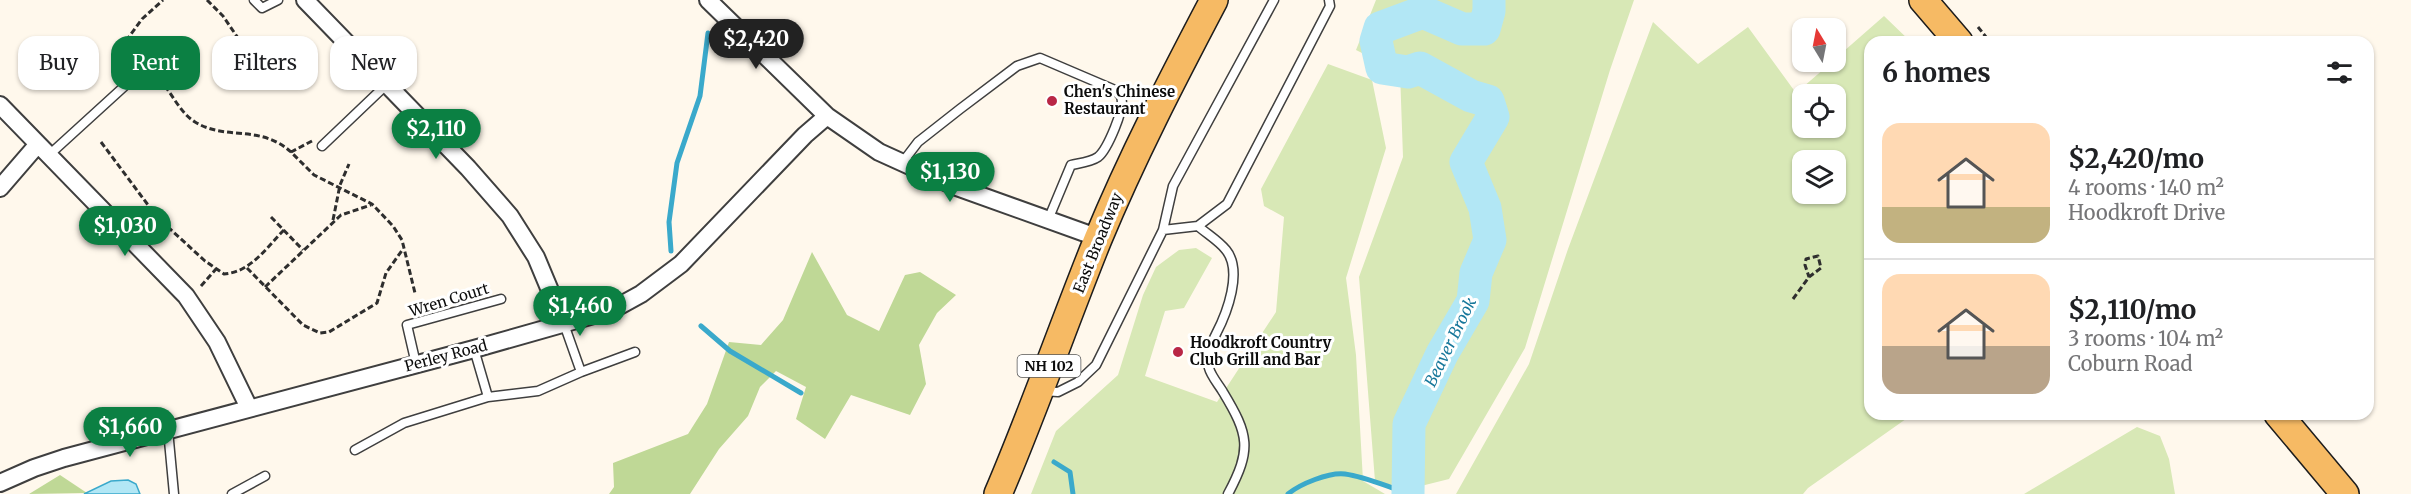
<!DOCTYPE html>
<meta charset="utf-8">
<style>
:root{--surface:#fff;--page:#f2f2f2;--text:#202124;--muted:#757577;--line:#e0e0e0;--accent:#0b8043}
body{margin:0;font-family:Merriweather,serif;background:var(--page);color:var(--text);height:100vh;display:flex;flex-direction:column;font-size:22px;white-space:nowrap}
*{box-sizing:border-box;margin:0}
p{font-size:20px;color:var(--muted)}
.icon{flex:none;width:33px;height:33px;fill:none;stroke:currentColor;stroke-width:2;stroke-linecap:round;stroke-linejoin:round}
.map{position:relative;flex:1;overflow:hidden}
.side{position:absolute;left:1864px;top:36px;width:510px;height:384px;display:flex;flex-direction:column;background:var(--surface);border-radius:18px;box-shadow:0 2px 4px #0004}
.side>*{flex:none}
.top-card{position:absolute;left:18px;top:36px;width:570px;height:54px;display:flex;gap:12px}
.needle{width:39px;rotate:350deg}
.buttons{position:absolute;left:1792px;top:18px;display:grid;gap:12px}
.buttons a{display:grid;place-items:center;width:54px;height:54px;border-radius:12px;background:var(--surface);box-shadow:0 2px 4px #0004;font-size:30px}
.price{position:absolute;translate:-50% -51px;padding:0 14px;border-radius:21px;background:var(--accent);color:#fff;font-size:20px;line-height:39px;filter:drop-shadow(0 2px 3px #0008)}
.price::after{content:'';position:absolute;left:50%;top:36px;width:18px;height:14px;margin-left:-9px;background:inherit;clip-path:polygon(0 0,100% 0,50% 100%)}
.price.current{background:#222;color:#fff}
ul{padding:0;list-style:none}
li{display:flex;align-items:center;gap:18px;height:150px;padding:0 18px}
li+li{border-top:2px solid var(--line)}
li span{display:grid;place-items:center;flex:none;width:168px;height:120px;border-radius:18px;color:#555}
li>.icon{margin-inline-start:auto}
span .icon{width:72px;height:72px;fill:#fffc;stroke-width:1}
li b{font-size:26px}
h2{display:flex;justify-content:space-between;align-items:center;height:72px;padding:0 18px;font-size:26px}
.chip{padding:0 21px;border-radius:18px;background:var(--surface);box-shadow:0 2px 4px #0004;font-size:21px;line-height:54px}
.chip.current{background:var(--accent);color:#fff}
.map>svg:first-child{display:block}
</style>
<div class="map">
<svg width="2411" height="494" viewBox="0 0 2411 494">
<rect width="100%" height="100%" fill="#fff8ec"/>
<path fill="#d8e8b6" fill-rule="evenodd" d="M1376 0H1634L1610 70 1525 348 1449 479 1409 489 1375 481 1359 277 1403 157 1400 72 1356 50Z
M1884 16 1911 42H1870V414H1913L1808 488 1803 494H1456L1529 364 1568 249 1653 22 1698 64 1748 27 1796 93 1832 62H1836V58ZM1836 94V128H1803V94ZM1803 160H1836V194H1803Z
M1328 64 1372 80 1386 148 1346 278 1356 355 1363 481 1385 494H1031L1056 431 1118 375 1143 295 1156 267 1179 250 1196 248 1212 258 1184 308 1165 311 1145 376 1217 402 1276 312 1284 217 1264 206 1261 189Z
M2137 427 2160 436 2169 459 2175 494H2024Z"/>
<path fill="#bfd896" d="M812 252 847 315 879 331 905 275 920 272 956 295 937 313 919 345 926 384 910 415 851 395 825 439 796 419 806 387 776 371 760 387 748 416 719 449 690 494H609L614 487 613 463 688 434 707 404 729 342 761 345 783 320Z
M60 475 87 493 29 494Z"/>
<path fill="#b2e7f5" stroke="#3aa9cb" stroke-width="1.5" d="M128 480 136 484 140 494H84L111 481Z"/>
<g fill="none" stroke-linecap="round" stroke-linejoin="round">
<path stroke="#3aa9cb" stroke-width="5" d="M671 251 669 222 677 163 700 96 708 33
M701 326 730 351 801 393
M1054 462 1070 472 1073 494
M1288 494C1300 484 1329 472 1345 474 1366 477 1388 487 1408 493"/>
<path stroke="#b2e7f5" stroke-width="33" d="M1408 494 1409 424 1442 354 1473 301 1476 273 1490 240 1485 208 1466 162 1493 117 1488 101 1471 96 1420 68 1408 72 1382 68 1376 41 1380 28 1423 12 1462 29H1484L1489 11V0"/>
<defs>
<path id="lane" d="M254 0 262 8 278 0
M322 146 386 85
M49 155 128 83
M902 163 918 142 960 109 1017 66 1040 58 1115 90C1116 91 1121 95 1121 97 1126 107 1107 150 1098 157 1091 162 1080 163 1071 165L1048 220
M1198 226C1207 234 1219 241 1226 250 1243 271 1227 313 1216 334 1211 344 1205 356 1209 368 1211 376 1219 385 1223 392 1249 435 1252 449 1228 494
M1163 230 1198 226 1227 204 1330 6 1329 0
M564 324 581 372
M474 349 488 397
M416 364 407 325 501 299
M1042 391 1058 392 1078 382 1096 365 1163 230 1173 186 1274 0
M168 430 174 494
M355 450 404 423 488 397 538 391 581 372 635 352
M232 494 265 476"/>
<path id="street" d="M305 0 468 168 510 216 536 257 564 324
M708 0 827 116 879 152 954 186 1099 238
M0 105 186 296 217 342 249 408
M0 188 38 144
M0 483 34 468 64 458 474 349 594 315 621 305 641 294 681 264 805 135 827 116"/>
<path id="primary" d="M1923 0 1959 42
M2278 414 2345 494
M998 494C1034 410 1064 323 1098 239 1132 157 1173 78 1214 0"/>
</defs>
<use href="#lane" stroke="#3f3f3f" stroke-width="11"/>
<use href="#street" stroke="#3f3f3f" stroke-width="20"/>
<use href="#primary" stroke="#1d1d1d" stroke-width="30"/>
<path stroke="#2e2e2e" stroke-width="3" stroke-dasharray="6 3" stroke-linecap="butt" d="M207 0 223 16 251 57
M1978 27 1990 42
M126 41 142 19 163 0
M165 86C174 98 182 114 195 122 226 141 260 124 291 152
M312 141 291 152 314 175 372 204 393 226 402 240 415 293
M101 142 157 217 205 261 224 274C251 272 266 248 284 230
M271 217 303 250
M333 220 340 185 349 164
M247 268 303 325 320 333 329 332 377 303 386 273 403 249
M201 286 216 269
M265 287 341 215 371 205
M1793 299 1809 277 1821 268 1818 256 1806 259 1805 265 1809 277"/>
<use href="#lane" stroke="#fff" stroke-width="8"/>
<use href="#street" stroke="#fff" stroke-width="16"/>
<use href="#primary" stroke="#f6ba64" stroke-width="27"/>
</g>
<g fill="#b92746" stroke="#fff" stroke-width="2">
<circle cx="1052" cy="101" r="6"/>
<circle cx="1178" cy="352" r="6"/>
</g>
<g text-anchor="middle" stroke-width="6" stroke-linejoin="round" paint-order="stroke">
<rect fill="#fff" stroke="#555" stroke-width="1.5" x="1017.5" y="355" width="63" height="22" rx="4.5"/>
<g font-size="14" font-weight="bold" fill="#0c0c0c">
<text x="1049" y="371">NH 102</text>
</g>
<g font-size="15" font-weight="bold" fill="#0c0c0c" stroke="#fff" text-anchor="start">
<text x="1064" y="97">Chen's Chinese<tspan x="1064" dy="17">Restaurant</tspan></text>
<text x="1190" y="348">Hoodkroft Country<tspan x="1190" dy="17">Club Grill and Bar</tspan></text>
</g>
<g font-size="15" fill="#0c0c0c" stroke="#fff">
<text transform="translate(1098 243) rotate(-68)" y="5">East Broadway</text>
<text transform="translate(449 300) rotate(-17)" y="5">Wren Court</text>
<text transform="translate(446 356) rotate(-15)" y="5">Perley Road</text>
</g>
<g font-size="16" font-style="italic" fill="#18789b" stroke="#fff">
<text transform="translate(1450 342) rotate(-64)" y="6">Beaver Brook</text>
</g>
</g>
</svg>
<div class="buttons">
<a><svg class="needle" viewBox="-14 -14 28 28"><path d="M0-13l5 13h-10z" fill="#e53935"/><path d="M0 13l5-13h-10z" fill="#757577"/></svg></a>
<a><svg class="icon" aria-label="locate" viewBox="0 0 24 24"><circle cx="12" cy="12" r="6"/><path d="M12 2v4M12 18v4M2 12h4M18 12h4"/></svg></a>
<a><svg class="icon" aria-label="layers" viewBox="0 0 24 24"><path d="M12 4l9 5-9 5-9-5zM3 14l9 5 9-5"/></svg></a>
</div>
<b class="price current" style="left:756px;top:70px">$2,420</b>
<b class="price" style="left:436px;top:160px">$2,110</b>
<b class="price" style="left:950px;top:203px">$1,130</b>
<b class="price" style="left:125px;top:257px">$1,030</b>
<b class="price" style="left:580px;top:337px">$1,460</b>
<b class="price" style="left:130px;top:458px">$1,660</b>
<div class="top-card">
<a class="chip">Buy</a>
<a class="chip current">Rent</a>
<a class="chip">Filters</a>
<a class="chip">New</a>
</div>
<section class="side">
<h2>6 homes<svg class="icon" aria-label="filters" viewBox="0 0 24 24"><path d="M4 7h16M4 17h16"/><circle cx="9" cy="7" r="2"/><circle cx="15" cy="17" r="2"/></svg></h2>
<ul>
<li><span style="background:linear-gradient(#ffd9b3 70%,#c2b280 0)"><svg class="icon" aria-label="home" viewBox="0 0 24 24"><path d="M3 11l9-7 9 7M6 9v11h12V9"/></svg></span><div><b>$2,420/mo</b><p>4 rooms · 140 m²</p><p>Hoodkroft Drive</p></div></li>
<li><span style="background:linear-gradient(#ffd9b3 60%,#b9a48a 0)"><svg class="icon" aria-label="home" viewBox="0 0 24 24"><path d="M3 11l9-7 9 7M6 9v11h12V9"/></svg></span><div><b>$2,110/mo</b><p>3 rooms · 104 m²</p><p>Coburn Road</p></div></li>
</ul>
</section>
</div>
